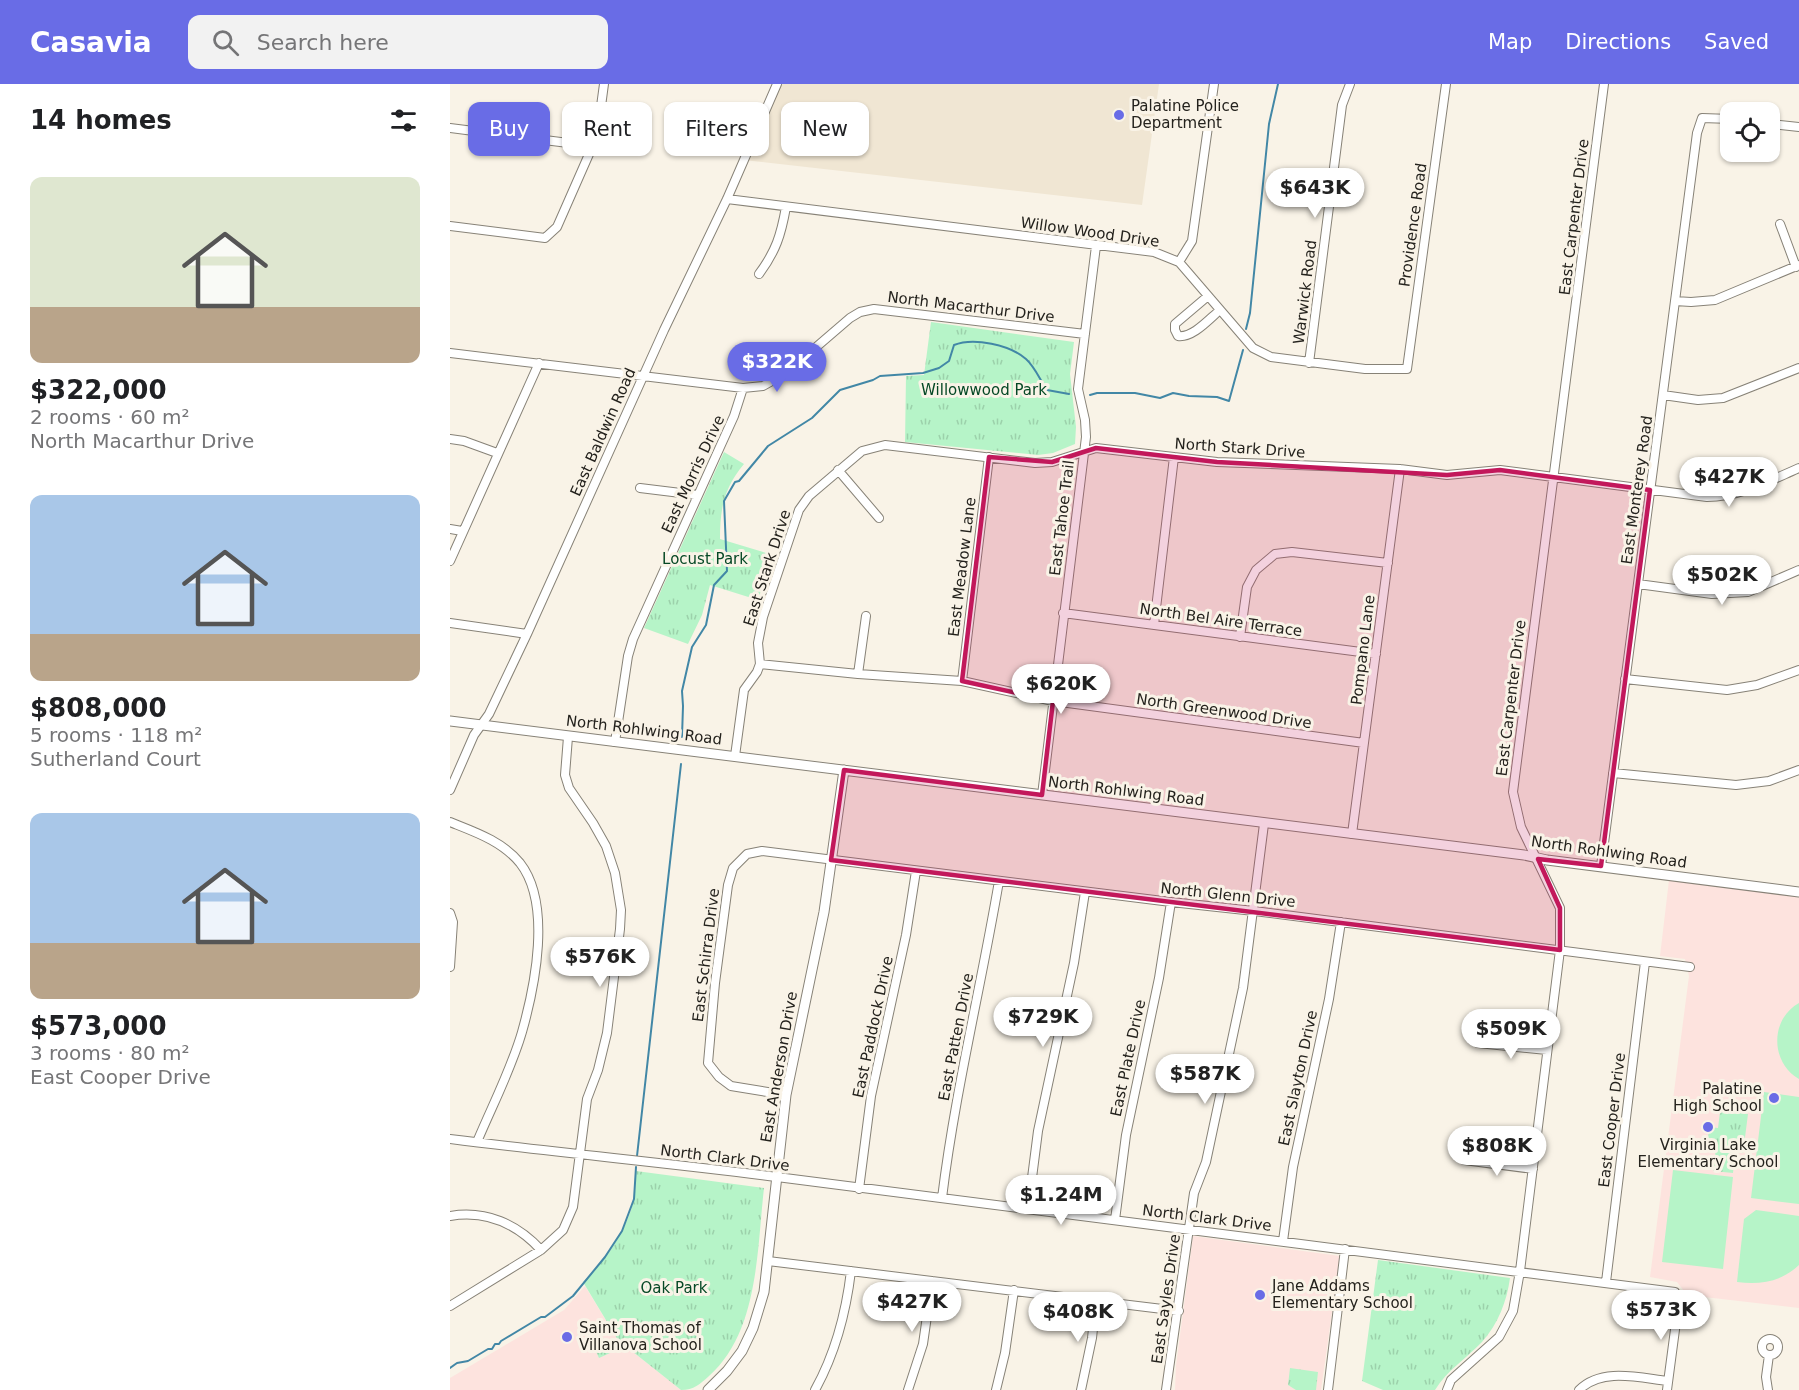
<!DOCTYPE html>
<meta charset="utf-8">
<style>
:root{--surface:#fff;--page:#f2f2f2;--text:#202124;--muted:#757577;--accent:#696ce6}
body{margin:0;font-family:"DejaVu Sans",sans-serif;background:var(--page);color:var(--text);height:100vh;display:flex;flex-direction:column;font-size:22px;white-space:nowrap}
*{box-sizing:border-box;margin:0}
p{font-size:20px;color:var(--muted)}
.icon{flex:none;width:33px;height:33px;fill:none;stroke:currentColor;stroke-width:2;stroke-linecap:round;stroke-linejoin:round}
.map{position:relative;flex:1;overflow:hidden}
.drawer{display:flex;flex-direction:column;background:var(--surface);width:450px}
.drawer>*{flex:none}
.hud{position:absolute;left:18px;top:18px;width:570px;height:54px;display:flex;gap:12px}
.controls{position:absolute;left:1270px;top:18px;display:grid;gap:12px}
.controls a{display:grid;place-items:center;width:60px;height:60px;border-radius:12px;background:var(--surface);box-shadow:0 2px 4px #0004;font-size:30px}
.price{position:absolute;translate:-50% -51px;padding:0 14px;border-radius:21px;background:#fff;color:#222;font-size:20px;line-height:39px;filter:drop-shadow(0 2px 3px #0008)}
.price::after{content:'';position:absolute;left:50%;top:36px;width:18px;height:14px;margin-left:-9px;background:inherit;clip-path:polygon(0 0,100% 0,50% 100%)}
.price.on{background:var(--accent);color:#fff}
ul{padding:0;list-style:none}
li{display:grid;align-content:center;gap:12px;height:318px;padding:0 30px}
li span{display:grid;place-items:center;height:186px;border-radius:12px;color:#555}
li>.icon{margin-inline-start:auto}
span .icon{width:108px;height:108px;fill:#fffc;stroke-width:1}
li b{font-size:26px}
h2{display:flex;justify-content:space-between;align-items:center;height:72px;padding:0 30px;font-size:26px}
.chip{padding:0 21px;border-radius:12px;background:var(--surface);box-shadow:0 2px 4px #0004;font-size:21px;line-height:54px}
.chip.on{background:var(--accent);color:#fff}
header{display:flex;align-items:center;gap:36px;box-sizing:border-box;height:84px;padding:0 30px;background:var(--accent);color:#fff}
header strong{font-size:28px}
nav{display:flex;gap:33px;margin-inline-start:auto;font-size:21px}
.search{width:420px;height:54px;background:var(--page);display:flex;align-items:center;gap:15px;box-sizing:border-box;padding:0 21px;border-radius:12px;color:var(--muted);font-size:22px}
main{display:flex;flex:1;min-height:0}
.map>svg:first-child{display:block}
</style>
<header>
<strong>Casavia</strong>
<div class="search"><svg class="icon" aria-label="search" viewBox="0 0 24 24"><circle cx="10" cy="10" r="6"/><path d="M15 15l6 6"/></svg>Search here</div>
<nav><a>Map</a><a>Directions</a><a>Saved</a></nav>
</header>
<main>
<section class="drawer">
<h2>14 homes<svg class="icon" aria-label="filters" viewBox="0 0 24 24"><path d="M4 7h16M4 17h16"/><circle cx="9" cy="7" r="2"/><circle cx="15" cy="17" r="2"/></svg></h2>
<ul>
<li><span style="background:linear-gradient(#dfe7d0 70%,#b9a48a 0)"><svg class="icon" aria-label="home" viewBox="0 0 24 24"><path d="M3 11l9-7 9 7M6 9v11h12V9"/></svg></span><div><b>$322,000</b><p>2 rooms · 60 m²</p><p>North Macarthur Drive</p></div></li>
<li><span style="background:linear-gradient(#a9c7e8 75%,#b9a48a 0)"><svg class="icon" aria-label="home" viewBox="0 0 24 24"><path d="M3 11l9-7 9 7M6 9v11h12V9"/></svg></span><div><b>$808,000</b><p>5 rooms · 118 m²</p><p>Sutherland Court</p></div></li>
<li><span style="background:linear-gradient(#a9c7e8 70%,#b9a48a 0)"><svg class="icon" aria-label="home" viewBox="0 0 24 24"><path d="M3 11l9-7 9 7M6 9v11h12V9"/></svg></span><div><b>$573,000</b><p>3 rooms · 80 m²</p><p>East Cooper Drive</p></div></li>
</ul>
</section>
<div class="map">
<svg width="1349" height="1306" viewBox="0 0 1349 1306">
<defs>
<pattern id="park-tufts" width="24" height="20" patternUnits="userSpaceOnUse" patternTransform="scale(1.5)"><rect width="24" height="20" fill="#b6f4c8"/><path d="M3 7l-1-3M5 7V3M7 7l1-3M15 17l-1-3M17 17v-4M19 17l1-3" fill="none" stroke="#9cd1ab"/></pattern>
</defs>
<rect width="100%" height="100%" fill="#f9f3e7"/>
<path fill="#f0e6d3" d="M327 0H709L692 121 294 76Z"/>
<path fill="#fde3de" d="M1219 796 1349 813V1224L1237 1211 1227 1198 1200 1193 1239 892 1235 875 1210 872Z
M743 1152 890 1172 871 1306H725L726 1282Z
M135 1202 168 1256 231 1306H0V1294L114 1226Z"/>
<path fill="#b6f4c8" d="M1349 919V995C1320 978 1320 935 1349 919Z
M1314 1008 1349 1013V1120L1301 1114Z
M1223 1086 1283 1093 1273 1185 1212 1178Z
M1306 1126 1349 1132V1181C1331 1198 1310 1201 1287 1198L1294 1135Z"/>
<path fill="url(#park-tufts)" d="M481 238 624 258 620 290 626 343 625 360 603 369 588 371 455 358 456 292 474 291Z
M274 368 294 380C274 404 270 424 270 455L323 471 308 516 260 501 252 531 238 560 194 544Z
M1281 1021 1284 1028 1298 1030 1293 1069H1285L1283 1089 1263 1087 1267 1056 1258 1054 1259 1043 1268 1044 1270 1028Z
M186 1087 314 1104C307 1164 309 1248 259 1292 250 1300 244 1306 231 1306L168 1256 133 1198C156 1177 177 1146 184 1115 186 1107 185 1096 186 1087Z
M928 1176 1060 1194C1057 1217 1048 1240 1032 1258 1016 1275 997 1286 985 1306H933L912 1297Z
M148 1243 160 1269 149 1274 137 1248Z
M840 1284 868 1288 866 1306H846L838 1301Z"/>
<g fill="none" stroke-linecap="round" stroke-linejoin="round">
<path stroke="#4287a6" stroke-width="2" d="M796 245 800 229 819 40 828 0
M640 311 647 309H685L710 314 723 309 739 312 767 313 779 317 793 266
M232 653 233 622 232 607 242 563 256 541 264 501 277 487 274 417 285 398 289 397 318 362 362 334 390 306 423 296 430 292 473 289 489 284 499 277 504 261C524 253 560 261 576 275 585 283 590 296 597 306L619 310
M187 1072 231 680
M0 1284 7 1279 18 1277 38 1265H42L45 1260H49L51 1257 91 1233H95L123 1212 155 1173 172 1147 184 1115 186 1083"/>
<defs>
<path id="minor" d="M1320 40 1349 43
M0 44 142 62
M277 115 704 168 729 178 803 264 821 273 915 285H957L996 0
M1330 140 1346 183
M0 142 95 154 107 143 147 52 154 0
M729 178 742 157 764 0
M309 190C326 167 331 151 336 123
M758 212 725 240V246L728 252C743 254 759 235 770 226
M1225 217 1241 218 1265 216 1349 181
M0 269 293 304 313 302 336 289 400 234 410 228 424 225 635 250
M859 279 892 21 900 0
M1213 311 1248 316 1273 314 1349 284
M0 355 14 357 47 369
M388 386 429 434
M190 404 247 411
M0 445 12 447
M0 477 89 279
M1188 500 1262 510 1298 508 1349 486
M613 529 926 570
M0 539 77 550
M704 541 724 373
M790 553 797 503 806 486 825 470 842 468 938 479
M310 580 408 590 512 597 603 617 914 659
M408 590 416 532
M1175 595 1277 606 1307 601 1349 586
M512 597 539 373
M165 658 178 572 183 555 284 332 293 304
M285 672 294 606 307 588 310 580 308 559 313 533 349 426 359 412 412 367 435 361 585 379 602 378 646 364 767 378 950 385 997 391 1050 386 1257 413C1290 413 1319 397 1349 384
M1163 689 1286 701 1319 697 1349 686
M0 706 24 651 39 630 77 550 214 246 277 115 327 0
M592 711 636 353 635 336 628 305 646 162
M0 738C25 748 52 757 70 779 102 820 85 902 72 948 61 986 42 1022 27 1058
M902 750 950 385
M1151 782 1247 49 1252 34 1281 35
M0 829 3 838 0 883
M1028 959 1097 966
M336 1011 281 1002 269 993 258 979 265 899 278 801 283 784 297 770 312 767 721 818 804 827 1240 883
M0 1055C109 1069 218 1079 327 1093 626 1132 926 1169 1225 1208L1228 1223 1217 1306
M1014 1076 1083 1085
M409 1105 421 1012 456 851 466 787
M492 1114C505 1008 531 903 549 797
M578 1125 588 1047 624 879 635 808
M0 1132C36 1126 67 1140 91 1166
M665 1136 676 1051 709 894 721 818
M833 1157 843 1083 879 915 891 838
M318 1177 729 1227
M1156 1198 1195 878
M0 1222 91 1166 113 1146 123 1123 137 1015 148 986 157 949 170 845 171 826 165 789 156 762 143 739 119 704 115 691 118 653
M1312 1263a8 8 0 1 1 16 0a8 8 0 1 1-16 0Z
M365 1306C386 1268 396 1229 401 1187
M458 1306 473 1260 482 1197
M546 1306 555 1269 564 1206
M631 1306 642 1254 646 1217
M716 1306 744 1109 756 1078 793 904 814 740
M878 1306 895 1165
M997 1306 1001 1296 1049 1253 1063 1227 1070 1187 1110 866V824L1071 743 1063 708 1154 0
M1129 1306C1152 1283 1190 1294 1218 1297
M1318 1306 1316 1293 1319 1271"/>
<path id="tertiary" d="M0 637 1074 771 1097 776 1349 808
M258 1306 277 1287 292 1267 303 1244 314 1208 336 1011 374 828 394 686"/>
</defs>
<use href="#minor" stroke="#878277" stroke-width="10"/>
<use href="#tertiary" stroke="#878277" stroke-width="11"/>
<use href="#minor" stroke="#fff" stroke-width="8"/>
<use href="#tertiary" stroke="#fff" stroke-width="9"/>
</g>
<path fill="#c2185b" fill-opacity="0.2" stroke="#c2185b" stroke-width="4.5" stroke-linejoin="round" d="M646 364 767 378 997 391 1050 386 1200 406 1151 782 1088 775 1110 824V866L381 776 394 686 592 711 603 617 512 597 539 373 602 378Z"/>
<g fill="#696ce6" stroke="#f9f3e7" stroke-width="2">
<circle cx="669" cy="31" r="6"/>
<circle cx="1324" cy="1014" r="6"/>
<circle cx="1258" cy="1043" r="6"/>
<circle cx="810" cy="1211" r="6"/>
<circle cx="117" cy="1253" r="6"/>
</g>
<g text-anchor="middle" stroke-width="6" stroke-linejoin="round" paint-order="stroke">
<g font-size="15" fill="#24221d" stroke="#f9f3e7" text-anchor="start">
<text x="681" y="27">Palatine Police<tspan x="681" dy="17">Department</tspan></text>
<text x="1312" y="1010" text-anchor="end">Palatine<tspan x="1312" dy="17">High School</tspan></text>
<text x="1258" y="1066" text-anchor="middle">Virginia Lake<tspan x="1258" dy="17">Elementary School</tspan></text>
<text x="822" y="1207">Jane Addams<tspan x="822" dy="17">Elementary School</tspan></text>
<text x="129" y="1249">Saint Thomas of<tspan x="129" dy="17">Villanova School</tspan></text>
</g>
<g font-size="15" fill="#24221d" stroke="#f9f3e7">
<text transform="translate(1124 133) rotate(-83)" y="5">East Carpenter Drive</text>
<text transform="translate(963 141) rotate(-82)" y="5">Providence Road</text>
<text transform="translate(640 148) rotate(8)" y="5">Willow Wood Drive</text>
<text transform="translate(855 208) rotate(-83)" y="5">Warwick Road</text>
<text transform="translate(521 223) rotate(7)" y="5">North Macarthur Drive</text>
<text transform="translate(153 348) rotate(-66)" y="5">East Baldwin Road</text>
<text transform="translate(790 364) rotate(4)" y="5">North Stark Drive</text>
<text transform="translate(243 390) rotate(-65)" y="5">East Morris Drive</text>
<text transform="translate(1187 406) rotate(-82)" y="5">East Monterey Road</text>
<text transform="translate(612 434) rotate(-83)" y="5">East Tahoe Trail</text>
<text transform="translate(512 483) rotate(-83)" y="5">East Meadow Lane</text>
<text transform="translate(317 484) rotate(-72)" y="5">East Stark Drive</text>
<text transform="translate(771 536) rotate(8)" y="5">North Bel Aire Terrace</text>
<text transform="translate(913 566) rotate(-83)" y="5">Pompano Lane</text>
<text transform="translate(1061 614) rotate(-83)" y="5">East Carpenter Drive</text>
<text transform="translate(774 627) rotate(8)" y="5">North Greenwood Drive</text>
<text transform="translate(194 646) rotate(7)" y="5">North Rohlwing Road</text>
<text transform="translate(676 707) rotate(7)" y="5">North Rohlwing Road</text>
<text transform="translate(1159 768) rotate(8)" y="5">North Rohlwing Road</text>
<text transform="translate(778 811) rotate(6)" y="5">North Glenn Drive</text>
<text transform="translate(256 871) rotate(-83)" y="5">East Schirra Drive</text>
<text transform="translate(423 943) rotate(-78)" y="5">East Paddock Drive</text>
<text transform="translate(506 953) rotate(-79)" y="5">East Patten Drive</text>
<text transform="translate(678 974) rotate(-78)" y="5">East Plate Drive</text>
<text transform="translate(329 983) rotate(-80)" y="5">East Anderson Drive</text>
<text transform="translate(848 994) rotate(-78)" y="5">East Slayton Drive</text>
<text transform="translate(1162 1036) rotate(-83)" y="5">East Cooper Drive</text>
<text transform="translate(275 1074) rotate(7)" y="5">North Clark Drive</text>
<text transform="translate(757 1134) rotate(7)" y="5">North Clark Drive</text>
<text transform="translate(716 1215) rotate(-82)" y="5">East Sayles Drive</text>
</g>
<g font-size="15" fill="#054825" stroke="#f9f3e7">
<text x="534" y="311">Willowwood Park</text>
<text x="255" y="480">Locust Park</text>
<text x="224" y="1209">Oak Park</text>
</g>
</g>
</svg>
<div class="controls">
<a><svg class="icon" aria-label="locate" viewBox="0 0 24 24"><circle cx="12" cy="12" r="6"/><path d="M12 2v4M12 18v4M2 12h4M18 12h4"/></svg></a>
</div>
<b class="price" style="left:865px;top:135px">$643K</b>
<b class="price on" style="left:327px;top:309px">$322K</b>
<b class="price" style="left:1279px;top:424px">$427K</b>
<b class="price" style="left:1272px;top:522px">$502K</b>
<b class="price" style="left:611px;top:631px">$620K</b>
<b class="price" style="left:150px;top:904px">$576K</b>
<b class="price" style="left:593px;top:964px">$729K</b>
<b class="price" style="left:1061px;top:976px">$509K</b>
<b class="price" style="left:755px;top:1021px">$587K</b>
<b class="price" style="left:1047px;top:1093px">$808K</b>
<b class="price" style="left:611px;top:1142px">$1.24M</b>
<b class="price" style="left:462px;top:1249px">$427K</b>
<b class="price" style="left:1211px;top:1257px">$573K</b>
<b class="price" style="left:628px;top:1259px">$408K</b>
<div class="hud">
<a class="chip on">Buy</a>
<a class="chip">Rent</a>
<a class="chip">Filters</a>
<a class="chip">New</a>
</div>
</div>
</main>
